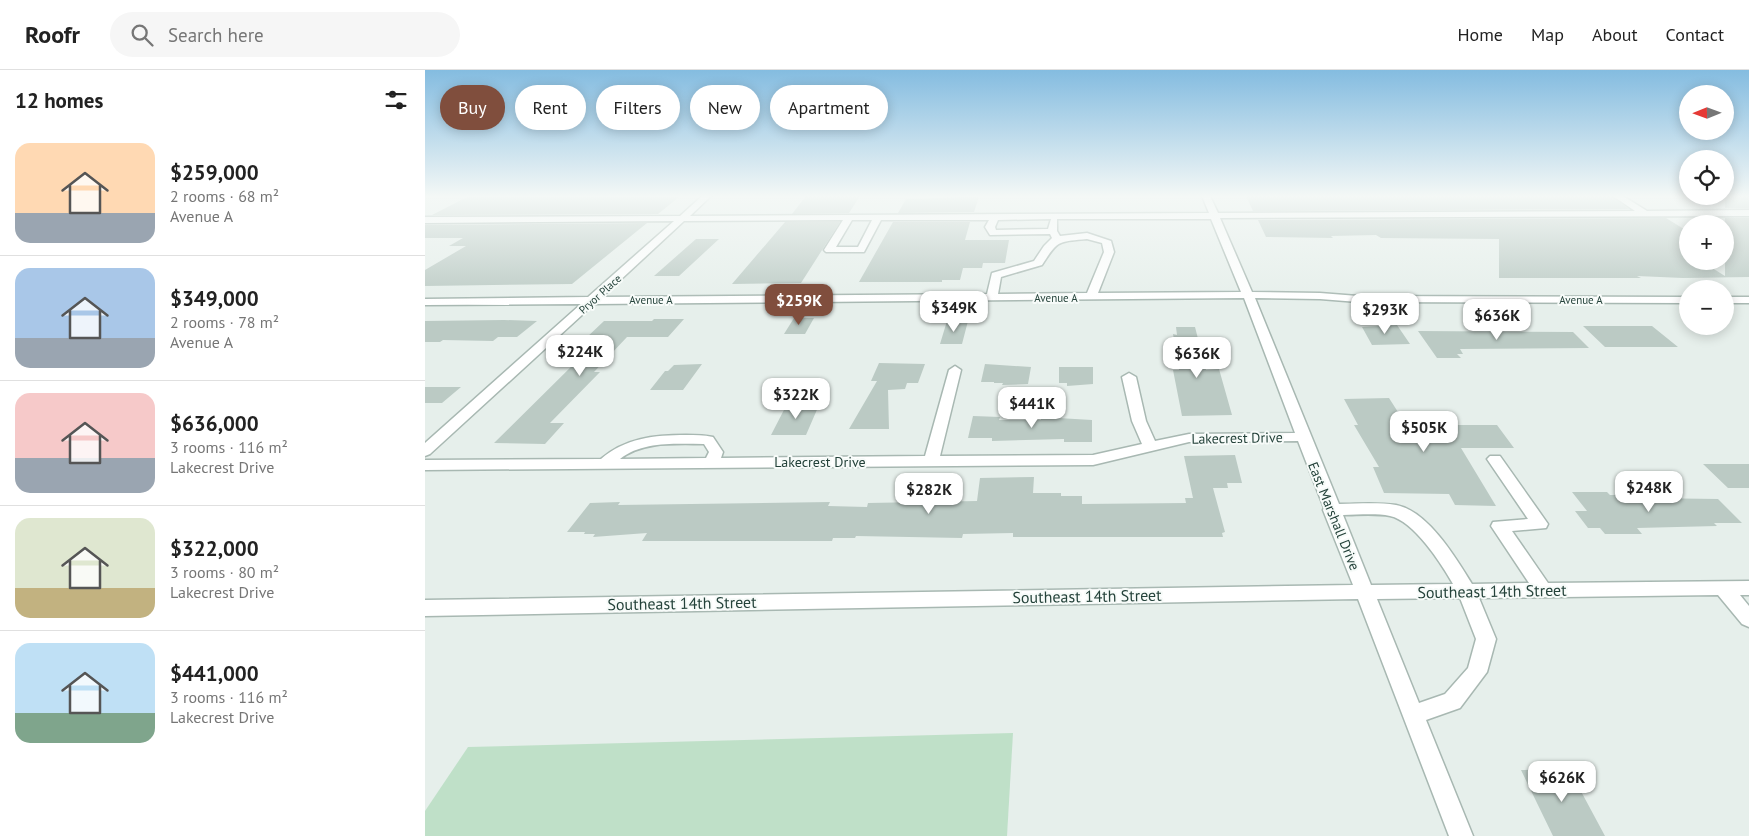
<!DOCTYPE html>
<meta charset="utf-8">
<style>
:root{--surface:#fff;--page:#f6f6f6;--text:#222;--muted:#767676;--line:#e0e0e0;--accent:#804e3d}
body{margin:0;font-family:"PT Sans",sans-serif;background:var(--page);color:var(--text);height:100vh;display:flex;flex-direction:column;font-size:19px;white-space:nowrap}
*{box-sizing:border-box;margin:0}
p{font-size:16px;color:var(--muted)}
.icon{flex:none;width:28px;height:28px;fill:none;stroke:currentColor;stroke-width:2;stroke-linecap:round;stroke-linejoin:round}
.map{position:relative;flex:1;overflow:hidden}
.details{display:flex;flex-direction:column;background:var(--surface);width:425px}
.details>*{flex:none}
.top-card{position:absolute;left:15px;top:15px;width:475px;height:45px;display:flex;gap:10px}
.needle{width:32px;rotate:269deg}
.fabs{position:absolute;left:1254px;top:15px;display:grid;gap:10px}
.fabs a{display:grid;place-items:center;width:55px;height:55px;border-radius:50%;background:var(--surface);box-shadow:0 2px 12px #0003;font-size:25px}
.price{position:absolute;translate:-50% -42px;padding:0 11px;border-radius:10px;background:#fff;color:#222;font-size:16px;line-height:32px;filter:drop-shadow(0 1px 2px #0008)}
.price::after{content:'';position:absolute;left:50%;top:30px;width:15px;height:11px;margin-left:-8px;background:inherit;clip-path:polygon(0 0,100% 0,50% 100%)}
.price.current{background:var(--accent);color:#fff}
ul{padding:0;list-style:none}
li{display:flex;align-items:center;gap:15px;height:125px;padding:0 15px}
li+li{border-top:1px solid var(--line)}
li span{display:grid;place-items:center;flex:none;width:140px;height:100px;border-radius:15px;color:#555}
li>.icon{margin-inline-start:auto}
span .icon{width:60px;height:60px;fill:#fffc;stroke-width:1}
li b{font-size:21px}
h2{display:flex;justify-content:space-between;align-items:center;height:60px;padding:0 15px;font-size:21px}
.chip{padding:0 18px;border-radius:22px;background:var(--surface);box-shadow:0 2px 12px #0003;font-size:18px;line-height:45px}
.chip.current{background:var(--accent);color:#fff}
header{display:flex;align-items:center;gap:30px;box-sizing:border-box;height:70px;padding:0 25px;background:var(--surface);border-bottom:1px solid var(--line)}
header strong{font-size:24px}
nav{display:flex;gap:28px;margin-inline-start:auto;font-size:18px}
.search{width:350px;height:45px;background:var(--page);display:flex;align-items:center;gap:12px;box-sizing:border-box;padding:0 18px;border-radius:28px;color:var(--muted);font-size:19px}
main{display:flex;flex:1;min-height:0}
.map>svg:first-child{display:block}
</style>
<header>
<strong>Roofr</strong>
<div class="search"><svg class="icon" aria-label="search" viewBox="0 0 24 24"><circle cx="10" cy="10" r="6"/><path d="M15 15l6 6"/></svg>Search here</div>
<nav><a>Home</a><a>Map</a><a>About</a><a>Contact</a></nav>
</header>
<main>
<section class="details">
<h2>12 homes<svg class="icon" aria-label="filters" viewBox="0 0 24 24"><path d="M4 7h16M4 17h16"/><circle cx="9" cy="7" r="2"/><circle cx="15" cy="17" r="2"/></svg></h2>
<ul>
<li><span style="background:linear-gradient(#ffd9b3 70%,#9aa5b1 0)"><svg class="icon" aria-label="home" viewBox="0 0 24 24"><path d="M3 11l9-7 9 7M6 9v11h12V9"/></svg></span><div><b>$259,000</b><p>2 rooms · 68 m²</p><p>Avenue A</p></div></li>
<li><span style="background:linear-gradient(#a9c7e8 70%,#9aa5b1 0)"><svg class="icon" aria-label="home" viewBox="0 0 24 24"><path d="M3 11l9-7 9 7M6 9v11h12V9"/></svg></span><div><b>$349,000</b><p>2 rooms · 78 m²</p><p>Avenue A</p></div></li>
<li><span style="background:linear-gradient(#f6c9c9 65%,#9aa5b1 0)"><svg class="icon" aria-label="home" viewBox="0 0 24 24"><path d="M3 11l9-7 9 7M6 9v11h12V9"/></svg></span><div><b>$636,000</b><p>3 rooms · 116 m²</p><p>Lakecrest Drive</p></div></li>
<li><span style="background:linear-gradient(#dfe7d0 70%,#c2b280 0)"><svg class="icon" aria-label="home" viewBox="0 0 24 24"><path d="M3 11l9-7 9 7M6 9v11h12V9"/></svg></span><div><b>$322,000</b><p>3 rooms · 80 m²</p><p>Lakecrest Drive</p></div></li>
<li><span style="background:linear-gradient(#bfe0f5 70%,#7fa58c 0)"><svg class="icon" aria-label="home" viewBox="0 0 24 24"><path d="M3 11l9-7 9 7M6 9v11h12V9"/></svg></span><div><b>$441,000</b><p>3 rooms · 116 m²</p><p>Lakecrest Drive</p></div></li>
</ul>
</section>
<div class="map">
<svg width="1324" height="766" viewBox="0 0 1324 766">
<rect width="100%" height="100%" fill="#e6efeb"/>
<path fill="#bfe0c8" d="M588 663 582 766H0V741L43 677Z"/>
<path fill="#bbcac4" d="M381 126H435L424 143 367 144Z
M821 126H1186L1204 139 828 141Z
M1300 126H1324V138H1300Z
M42 127H254L233 144 7 145Z
M534 127H554L549 142 473 143 481 129Z
M1241 148 1262 161V191H1276L1300 206V148H1324V207L1258 208 1212 206 1216 208H1074V169L956 168 951 165 906 166 908 168 841 167 833 150Z
M360 152H415L376 213 307 214Z
M468 152H545L540 170H584L580 193H558L557 198H538L535 210H517V212H434Z
M222 153 147 214 0 216V200L41 176H24L38 168H0V155Z
M271 169H294L254 206H229Z
M369 248H389L380 264H359Z
M229 249H259L243 267H202L169 302H175L125 353H139L120 374 69 373 157 286H142L179 251H227Z
M0 251 79 250 112 251 92 267H73L68 271 18 270 15 272H0Z
M522 251H543L537 274H515Z
M972 255 985 274 947 275 937 257Z
M1158 256H1227L1253 277H1180Z
M751 257H770L781 300 794 299 807 345 757 346 748 300H754L748 264 752 265Z
M993 261 1148 262 1164 278 1035 279 1038 284H1032L1036 288H1012Z
M454 293 500 294 493 313H482L480 319 463 320 464 359H424L452 311H446Z
M277 294 258 320H225L240 301H243L249 295Z
M560 294 606 297 603 314 577 315 578 313H569V312H556Z
M634 297H668V314L642 316V313H634Z
M0 317H36L17 333H0Z
M964 328 980 353 984 355H1072L1089 378H1036L1071 436 1030 435 1024 424 959 423 948 397H954L929 355H933L919 329Z
M394 335 381 365H346L361 336Z
M548 346 575 347 574 350H616V347L667 350V372H639V369L567 371V368H543Z
M810 385 817 413H802L803 418H788L800 462 797 463 798 467H588V463L538 464 537 468 431 466 430 468H408L407 471H217L222 463 168 467 170 464H159L160 462H142L165 433 195 432 193 435 405 432 403 436 442 437 443 433 552 431 555 408 609 407 608 423H636V426H657V434L761 433 760 428H768L759 386Z
M1278 394H1324V418H1303Z
M1147 422H1182L1185 425H1215L1219 428 1293 429 1317 453H1289L1292 456 1212 458 1217 464H1180L1175 458H1163L1150 441H1162Z
M1144 699 1180 766H1128L1096 700Z"/>
<g fill="none" stroke-linecap="round" stroke-linejoin="round">
<defs>
<path id="minor" d="M277 126H286L265 146 784 143 777 126H785L793 143 1210 141 1188 126H1198L1222 141 1324 140V146L795 148 827 222 895 223 933 226 1262 227V233L933 232 895 229 830 228 914 434C932 434 952 432 971 435 1003 441 1031 488 1047 514L1104 513 1066 456 1068 452 1103 449 1062 389 1065 386H1075L1123 454 1121 458 1087 461 1123 513 1324 511V525H1315L1324 536V557L1317 554 1293 525 1054 528 1071 569 1062 602 1035 638 1001 650 1048 766H1024L933 529 0 546V530L928 515 898 440 899 438 873 371 764 372 668 395 0 400V390L176 389C200 368 229 365 261 365 270 365 279 365 288 367L298 382 296 388 500 386 524 300 530 296 536 300 515 386 668 385 717 374 707 351 697 307 704 303 711 307 721 351 730 371 764 364 870 363 819 228 169 234 5 384 0 386V373L156 234 0 235V229L163 227 249 151 0 153V147L255 146ZM626 149 623 159 571 160 570 157 573 150ZM632 149H786L816 222 673 223 689 182 686 171 662 163 635 166 632 161ZM418 150 399 180 401 182H439L456 150H564L560 157 565 165 625 164 627 168 619 176 609 191 567 203 562 224 177 227 259 151ZM427 150H447L433 177H411ZM662 169 677 173 679 182 662 223 573 224 576 207 617 195C633 170 632 172 662 169ZM279 374 284 382 281 388 195 389C218 371 250 374 279 374ZM918 445C933 445 950 443 965 446 989 451 1016 493 1028 514L946 515ZM1035 528 1051 569 1043 598 1020 624 994 633 952 529Z
M1300 227H1324V233H1300Z"/>
</defs>
<use href="#minor" stroke="#a8b8b2" stroke-width="3"/>
<use href="#minor" fill="#fff" fill-rule="evenodd"/>
</g>
<linearGradient id="sky" x2="0" y2="1"><stop stop-color="#84bce0"/><stop offset="0.54" stop-color="#f4f8f6"/><stop offset="1" stop-color="#f4f8f6" stop-opacity="0"/></linearGradient>
<rect width="1324" height="234" fill="url(#sky)"/>
<g text-anchor="middle" stroke-width="4" stroke-linejoin="round" paint-order="stroke">
<g font-size="11" fill="#24423a" stroke="#f7fbf9">
<text transform="translate(175 224) rotate(-42)" y="4">Pryor Place</text>
<text x="631" y="232">Avenue A</text>
<text x="226" y="234">Avenue A</text>
<text x="1156" y="234">Avenue A</text>
</g>
<g font-size="14" fill="#24423a" stroke="#f7fbf9">
<text transform="translate(812 368) rotate(-1)" y="5">Lakecrest Drive</text>
<text x="395" y="397">Lakecrest Drive</text>
<text transform="translate(909 446) rotate(68)" y="5">East Marshall Drive</text>
</g>
<g font-size="16" fill="#24423a" stroke="#f7fbf9">
<text transform="translate(1067 521) rotate(-1)" y="6">Southeast 14th Street</text>
<text transform="translate(662 526) rotate(-1)" y="6">Southeast 14th Street</text>
<text transform="translate(257 533) rotate(-1)" y="6">Southeast 14th Street</text>
</g>
</g>
</svg>
<div class="fabs">
<a><svg class="needle" viewBox="-14 -14 28 28"><path d="M0-13l5 13h-10z" fill="#e53935"/><path d="M0 13l5-13h-10z" fill="#767676"/></svg></a>
<a><svg class="icon" aria-label="locate" viewBox="0 0 24 24"><circle cx="12" cy="12" r="6"/><path d="M12 2v4M12 18v4M2 12h4M18 12h4"/></svg></a>
<a>+</a>
<a>−</a>
</div>
<b class="price current" style="left:374px;top:256px">$259K</b>
<b class="price" style="left:529px;top:263px">$349K</b>
<b class="price" style="left:960px;top:265px">$293K</b>
<b class="price" style="left:1072px;top:271px">$636K</b>
<b class="price" style="left:155px;top:307px">$224K</b>
<b class="price" style="left:772px;top:309px">$636K</b>
<b class="price" style="left:371px;top:350px">$322K</b>
<b class="price" style="left:607px;top:359px">$441K</b>
<b class="price" style="left:999px;top:383px">$505K</b>
<b class="price" style="left:1224px;top:443px">$248K</b>
<b class="price" style="left:504px;top:445px">$282K</b>
<b class="price" style="left:1137px;top:733px">$626K</b>
<div class="top-card">
<a class="chip current">Buy</a>
<a class="chip">Rent</a>
<a class="chip">Filters</a>
<a class="chip">New</a>
<a class="chip">Apartment</a>
</div>
</div>
</main>
